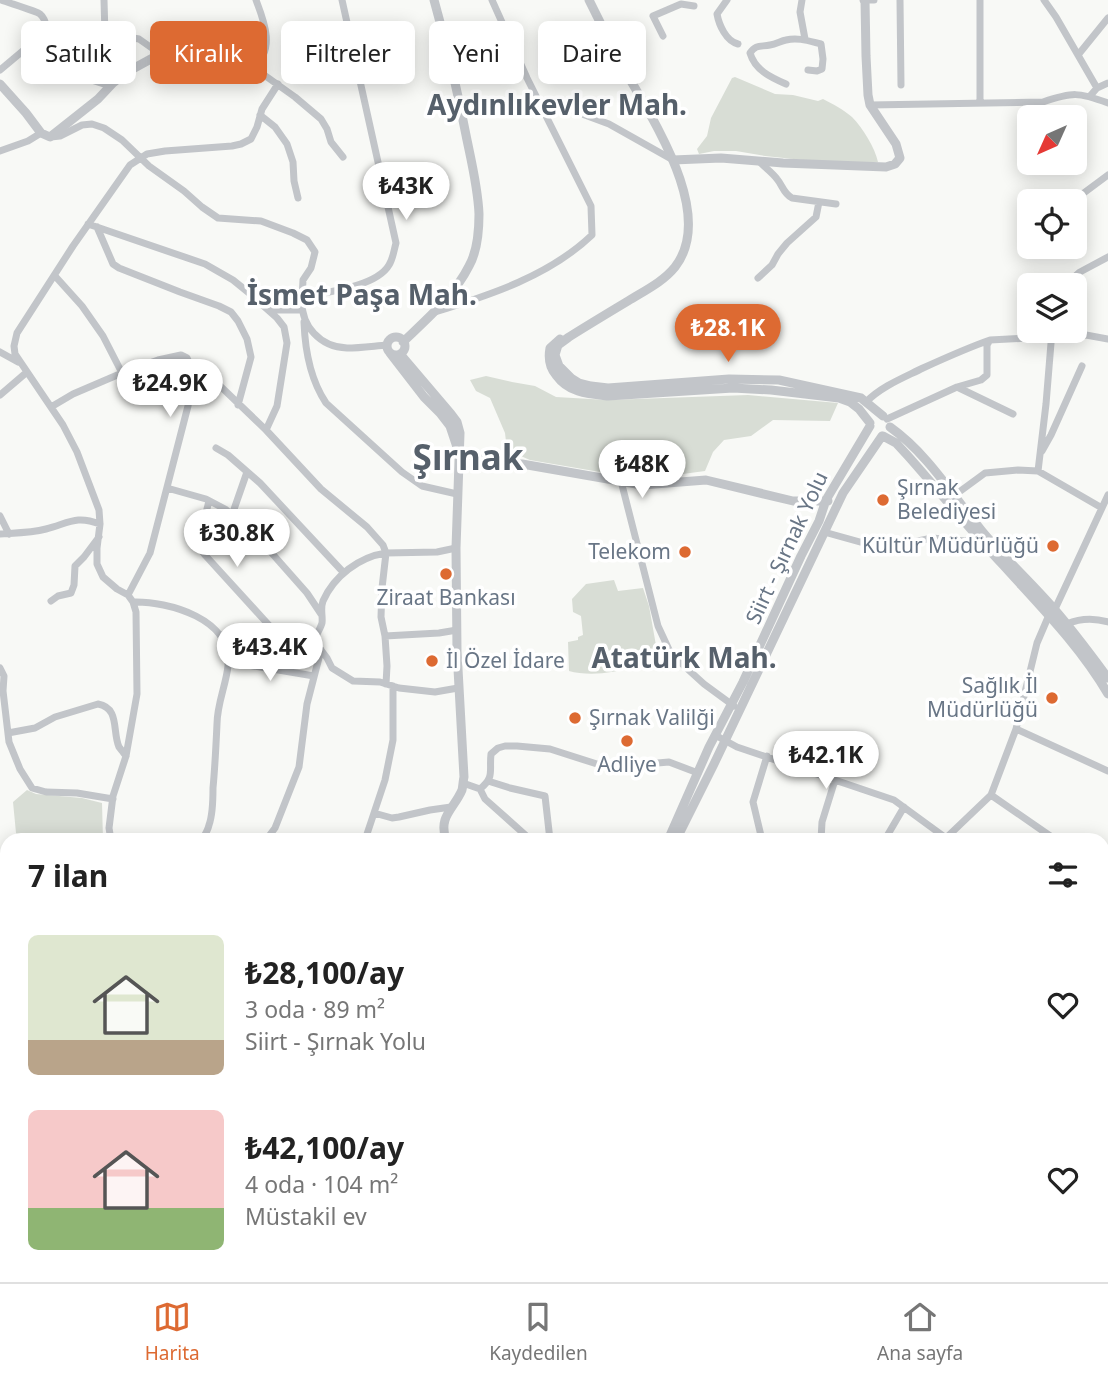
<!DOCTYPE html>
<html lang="tr">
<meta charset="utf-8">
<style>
:root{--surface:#fff;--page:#f2f2f2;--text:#222;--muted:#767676;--line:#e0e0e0;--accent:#dd6a32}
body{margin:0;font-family:"Noto Sans",sans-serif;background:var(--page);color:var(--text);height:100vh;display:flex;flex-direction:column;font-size:26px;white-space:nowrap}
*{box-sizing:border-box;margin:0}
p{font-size:23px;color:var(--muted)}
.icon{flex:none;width:38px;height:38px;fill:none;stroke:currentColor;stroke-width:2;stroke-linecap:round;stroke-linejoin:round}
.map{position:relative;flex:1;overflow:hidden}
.side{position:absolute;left:0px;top:833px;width:1110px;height:450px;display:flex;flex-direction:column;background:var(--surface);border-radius:21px 21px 0 0;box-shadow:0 4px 18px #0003}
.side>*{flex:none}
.banner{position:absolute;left:21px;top:21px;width:700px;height:63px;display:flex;gap:14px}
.needle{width:46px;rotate:225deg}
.controls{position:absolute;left:1017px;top:105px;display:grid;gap:14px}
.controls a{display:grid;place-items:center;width:70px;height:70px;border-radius:10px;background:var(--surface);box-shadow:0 4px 18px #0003;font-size:35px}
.price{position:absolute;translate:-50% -60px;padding:0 16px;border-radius:24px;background:#fff;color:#222;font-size:23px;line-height:46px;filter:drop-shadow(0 2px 4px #0008)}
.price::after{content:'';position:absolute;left:50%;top:42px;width:21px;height:16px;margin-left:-10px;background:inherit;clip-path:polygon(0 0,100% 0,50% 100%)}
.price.current{background:var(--accent);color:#fff}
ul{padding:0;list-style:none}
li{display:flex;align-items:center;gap:21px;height:175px;padding:0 28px}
li span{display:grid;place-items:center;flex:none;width:196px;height:140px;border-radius:10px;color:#555}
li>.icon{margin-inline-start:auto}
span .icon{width:84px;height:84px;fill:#fffc;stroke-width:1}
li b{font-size:30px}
h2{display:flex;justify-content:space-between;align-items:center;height:84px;padding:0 28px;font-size:30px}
.pill{padding:0 24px;border-radius:10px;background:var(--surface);box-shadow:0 4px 18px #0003;font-size:24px;line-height:63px}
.pill.current{background:var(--accent);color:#fff}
.tab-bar{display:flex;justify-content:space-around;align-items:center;height:98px;border-top:2px solid var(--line);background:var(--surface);font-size:19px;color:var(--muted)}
.tab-bar a{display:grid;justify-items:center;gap:4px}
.tab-bar .current{color:var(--accent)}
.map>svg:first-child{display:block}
</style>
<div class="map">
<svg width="1108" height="1282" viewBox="0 0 1108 1282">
<rect width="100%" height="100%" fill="#f8f9f6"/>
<path fill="#d8ddd5" d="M735 77 775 94 793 95 818 101 823 99C833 104 844 110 852 117 863 128 875 148 878 162H822L765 156 736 151H714L699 154 697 149 707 136 711 118 732 78Z
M486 376 512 382 535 386 556 397 608 400 748 395 838 403 830 421 773 420 751 436 724 440 713 452 705 471 668 476 629 477 530 460 507 450 505 433 490 398 476 391 470 380Z
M614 580 618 591 643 588 649 606 657 651C649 656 641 662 632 666 615 674 586 676 569 671L568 642 578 640V637L583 635 581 616 573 612 572 599 586 584Z
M27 790 36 794 82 798 102 803 103 840H21L16 833 13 802Z"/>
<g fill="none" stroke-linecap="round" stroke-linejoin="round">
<path stroke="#c2c5c9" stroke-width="7" d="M1 0C9 3 36 11 40 14 45 18 46 24 47 29
M104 0 105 35 122 36 139 39 166 58 181 60 212 57 231 58 253 67 295 97 321 119 327 129 331 142 343 157
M342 0 396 243C394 250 393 259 389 265 377 286 329 292 307 296L302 300C301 326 320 347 347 348 360 348 374 346 387 345
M727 0 717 14C719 25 726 41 738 44
M802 0 800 12 805 39
M863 0H874
M900 0 901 85
M1044 0 1056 17 1097 88
M663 36 653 16 681 4 694 6
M1078 55 1108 18
M51 67 110 86
M253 67C276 50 264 21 256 0
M0 70 49 29 53 27 105 35
M786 84C770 77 755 70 750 53 756 44 761 47 770 45 776 44 781 41 786 40 798 37 809 41 821 44L823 59 822 69 817 71 808 70
M1090 96 1097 88 1108 83
M980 103V0
M870 105 1043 102C1073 92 1078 92 1108 103
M574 111 609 124 673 160
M260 115 275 127 287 144 293 162 294 181 298 198
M51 137 60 136 82 125 92 124 104 128 122 140 149 166 184 191 202 207 218 218 261 221 293 233 307 240 315 252 311 268 303 280 302 300
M0 151 28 141 41 133
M759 161C764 167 772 172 777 179 783 186 783 193 792 198L836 204
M1073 201 1108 175
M88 224 205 264 233 280 249 293 277 318 284 327 287 343 277 406 266 430
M97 227 113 264 119 268 180 292 219 306 231 312 238 321 247 339 251 357 238 405
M55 276 82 306 103 336 122 373
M758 278 772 265 778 254 787 243 816 217 819 202
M1065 285 1080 272 1108 257
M269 310H301
M435 312C490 295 549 276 592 235L591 206 527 78 492 0
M304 322C305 350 310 379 326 403L402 472 422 486 457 494
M0 352 18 362
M192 377H207L216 382 266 430 321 489 367 527 383 545 386 553C359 557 334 576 323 601 320 609 323 616 322 623 320 630 315 637 312 643
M957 387 981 380 987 375V345L990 340 1086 335 1108 339
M0 395 27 372
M866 402C882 386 903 378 923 368 945 358 967 348 990 340
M51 407 73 394 122 373 158 360 181 355 187 358 190 365 192 377 188 406 150 553 128 595
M887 419 957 387 1013 414
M216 448 228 455 260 483 344 573
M1042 451 1051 435 1082 366
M1038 471 1046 404 1052 331
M621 481 658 626 671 654 704 684 734 706
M167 488 206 499 225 509 254 533 307 593 321 614
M955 495 985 473 1018 470 1038 471 1102 508
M209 501 198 544 205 555 277 634
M232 515 247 472
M0 516 9 534
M824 532 860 542 904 544 932 538 965 541 977 537
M0 534C15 533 31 533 46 529 69 523 76 515 100 524
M51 601 58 596 71 593 74 585 75 566 84 557 99 537
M133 602C168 601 234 619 228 666 226 685 217 704 217 724 216 745 215 767 213 788 213 800 213 814 209 825 208 830 205 835 202 840
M1067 624C1081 618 1094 618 1108 622
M220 635 269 633 305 638 321 650 327 658 332 668 353 681 380 682 399 688 435 692 458 688
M385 636 439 633 457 630
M228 664 248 665 314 676
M0 668 4 676 3 691 9 742 20 769 32 788 46 792 77 793 113 799
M386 684 387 666 385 636 381 617 382 588 386 553 437 552 456 548
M1016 729 1108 771
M8 733 35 728 55 717 98 704C120 708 112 731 119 747 120 748 125 755 126 756
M715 735 737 747 894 800 946 838
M488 781 510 788 545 796 550 840
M463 783 480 789C495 777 489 771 491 754L498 748 505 746H517L550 749 597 764H646L669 762 698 773
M480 789 485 799 531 840
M991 795 1056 840
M374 813 392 818 399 817 430 810 451 807
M111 840 109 828 113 796 126 756 137 694 136 612 133 602 128 595 117 589 103 577 97 564V548L100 524 99 510 77 452 63 425 15 354 14 346 17 333 73 246 130 165 147 154 165 151 232 146 241 144 251 139 257 127 262 109 278 84
M266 840 275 828 299 767 307 704 321 650
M365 840 385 780 393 740V686
M762 840 753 802 767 756
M821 840 822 822 835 780
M887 840V836L904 807
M947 840 946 838 991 795 1016 729 1037 643 1049 615 1055 609 1108 495
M0 903 7 910
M1102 915 1108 926
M0 1027 7 1018
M1102 1116 1108 1113
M1102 1224 1108 1222
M0 1234 7 1238
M678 1276 681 1282
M35 1282 37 1276"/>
<path stroke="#c2c5c9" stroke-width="9" d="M589 0C600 22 611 45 623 67 650 116 717 213 675 267 663 282 644 291 628 301 608 313 588 325 569 337L558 345 555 355 559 366 571 378 579 383 591 386 608 388 729 379 779 380 861 398 883 416
M0 84 26 113 41 133 50 137 98 99 113 83 127 72 160 54
M673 160 721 158 783 163 886 167 895 164 900 158 896 144 870 105 868 95 866 56 865 0
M387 346a9 9 0 1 1 18 0a9 9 0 1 1-18 0Z
M560 339 550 348C548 359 549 367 556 375 569 393 588 394 608 396L733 388 771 390 839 398 850 402 859 409 870 423
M403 342C427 319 454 296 469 266 477 252 479 230 479 214 478 189 472 164 467 140 458 93 447 46 434 0
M390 353 424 397 440 413 450 426 457 447
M400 354 451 414 457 422 460 433 456 548 457 651 464 777C463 781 463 786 462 790 454 809 438 816 446 840
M890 427C928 454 953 496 982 531 1005 559 1032 583 1055 610 1074 632 1091 655 1108 678
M883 436 896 443 908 456C940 492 970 530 1003 565 1040 606 1080 646 1108 694
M459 452 490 462 522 464 642 485 706 480 793 501H828
M668 840 709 747 743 682 801 556 819 521 826 500 870 426
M676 840 714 764 843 493 882 436
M228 1282 229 1276
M241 1282 242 1276
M333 1282 338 1276"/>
</g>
<g fill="#dd6a32" stroke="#fff" stroke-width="2.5">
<circle cx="883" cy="500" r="7"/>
<circle cx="1053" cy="546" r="7"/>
<circle cx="685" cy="552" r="7"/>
<circle cx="446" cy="574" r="7"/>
<circle cx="432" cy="661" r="7"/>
<circle cx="1052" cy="698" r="7"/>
<circle cx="575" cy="718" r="7"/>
<circle cx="627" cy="741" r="7"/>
</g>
<g text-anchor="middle" stroke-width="7" stroke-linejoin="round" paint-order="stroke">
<g font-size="21" fill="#697686" stroke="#fff" text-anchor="start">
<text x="897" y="495">Şırnak<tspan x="897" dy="24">Belediyesi</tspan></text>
<text x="1039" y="553" text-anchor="end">Kültür Müdürlüğü</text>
<text x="671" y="559" text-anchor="end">Telekom</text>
<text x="446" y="605" text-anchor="middle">Ziraat Bankası</text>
<text x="446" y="668">İl Özel İdare</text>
<text x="1038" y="693" text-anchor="end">Sağlık İl<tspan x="1038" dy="24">Müdürlüğü</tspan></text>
<text x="589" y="725">Şırnak Valilği</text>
<text x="627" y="772" text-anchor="middle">Adliye</text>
</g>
<g font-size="21" fill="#697686" stroke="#fff">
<text transform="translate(787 548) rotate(-65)" y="7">Siirt - Şırnak Yolu</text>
</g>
<g font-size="28" font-weight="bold" fill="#56606b" stroke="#fff">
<text x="557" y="115">Aydınlıkevler Mah.</text>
<text x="362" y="305">İsmet Paşa Mah.</text>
<text x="684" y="668">Atatürk Mah.</text>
</g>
<g font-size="35" font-weight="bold" fill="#56606b" stroke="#fff">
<text x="468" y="470">Şırnak</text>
</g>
</g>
</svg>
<div class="controls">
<a><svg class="needle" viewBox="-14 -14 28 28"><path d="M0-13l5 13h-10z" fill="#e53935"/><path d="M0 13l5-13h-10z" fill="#767676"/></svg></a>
<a><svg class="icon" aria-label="locate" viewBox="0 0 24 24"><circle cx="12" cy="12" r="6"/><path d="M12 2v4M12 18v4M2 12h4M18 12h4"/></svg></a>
<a><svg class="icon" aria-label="layers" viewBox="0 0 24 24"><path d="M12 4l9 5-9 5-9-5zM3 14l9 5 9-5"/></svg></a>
</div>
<b class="price" style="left:406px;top:222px">₺43K</b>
<b class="price current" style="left:728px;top:364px">₺28.1K</b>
<b class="price" style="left:170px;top:419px">₺24.9K</b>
<b class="price" style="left:642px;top:500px">₺48K</b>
<b class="price" style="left:237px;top:569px">₺30.8K</b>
<b class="price" style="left:270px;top:683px">₺43.4K</b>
<b class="price" style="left:826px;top:791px">₺42.1K</b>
<div class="banner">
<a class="pill">Satılık</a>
<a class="pill current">Kiralık</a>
<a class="pill">Filtreler</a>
<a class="pill">Yeni</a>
<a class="pill">Daire</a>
</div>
<section class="side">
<h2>7 ilan<svg class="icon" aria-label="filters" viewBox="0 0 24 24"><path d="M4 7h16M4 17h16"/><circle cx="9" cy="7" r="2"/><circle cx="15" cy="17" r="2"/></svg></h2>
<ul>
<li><span style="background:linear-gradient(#dfe7d0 75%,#b9a48a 0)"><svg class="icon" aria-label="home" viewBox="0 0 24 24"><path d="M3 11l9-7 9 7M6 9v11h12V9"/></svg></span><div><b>₺28,100/ay</b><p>3 oda · 89 m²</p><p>Siirt - Şırnak Yolu</p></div><svg class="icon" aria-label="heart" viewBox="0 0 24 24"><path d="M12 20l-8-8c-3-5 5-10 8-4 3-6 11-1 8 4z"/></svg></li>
<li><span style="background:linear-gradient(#f6c9c9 70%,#8fb573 0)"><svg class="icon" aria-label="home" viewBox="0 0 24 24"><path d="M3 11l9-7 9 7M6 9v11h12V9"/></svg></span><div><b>₺42,100/ay</b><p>4 oda · 104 m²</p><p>Müstakil ev</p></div><svg class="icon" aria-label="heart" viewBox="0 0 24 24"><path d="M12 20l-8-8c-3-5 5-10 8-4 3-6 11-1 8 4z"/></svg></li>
</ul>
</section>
</div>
<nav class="tab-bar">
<a class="current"><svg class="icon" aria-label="map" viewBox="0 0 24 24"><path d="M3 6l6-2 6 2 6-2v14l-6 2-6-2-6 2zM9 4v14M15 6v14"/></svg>Harita</a>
<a><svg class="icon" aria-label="saved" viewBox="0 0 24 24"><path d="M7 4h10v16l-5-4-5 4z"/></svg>Kaydedilen</a>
<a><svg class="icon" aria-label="home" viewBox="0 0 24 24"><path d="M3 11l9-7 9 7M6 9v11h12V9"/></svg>Ana sayfa</a>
</nav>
